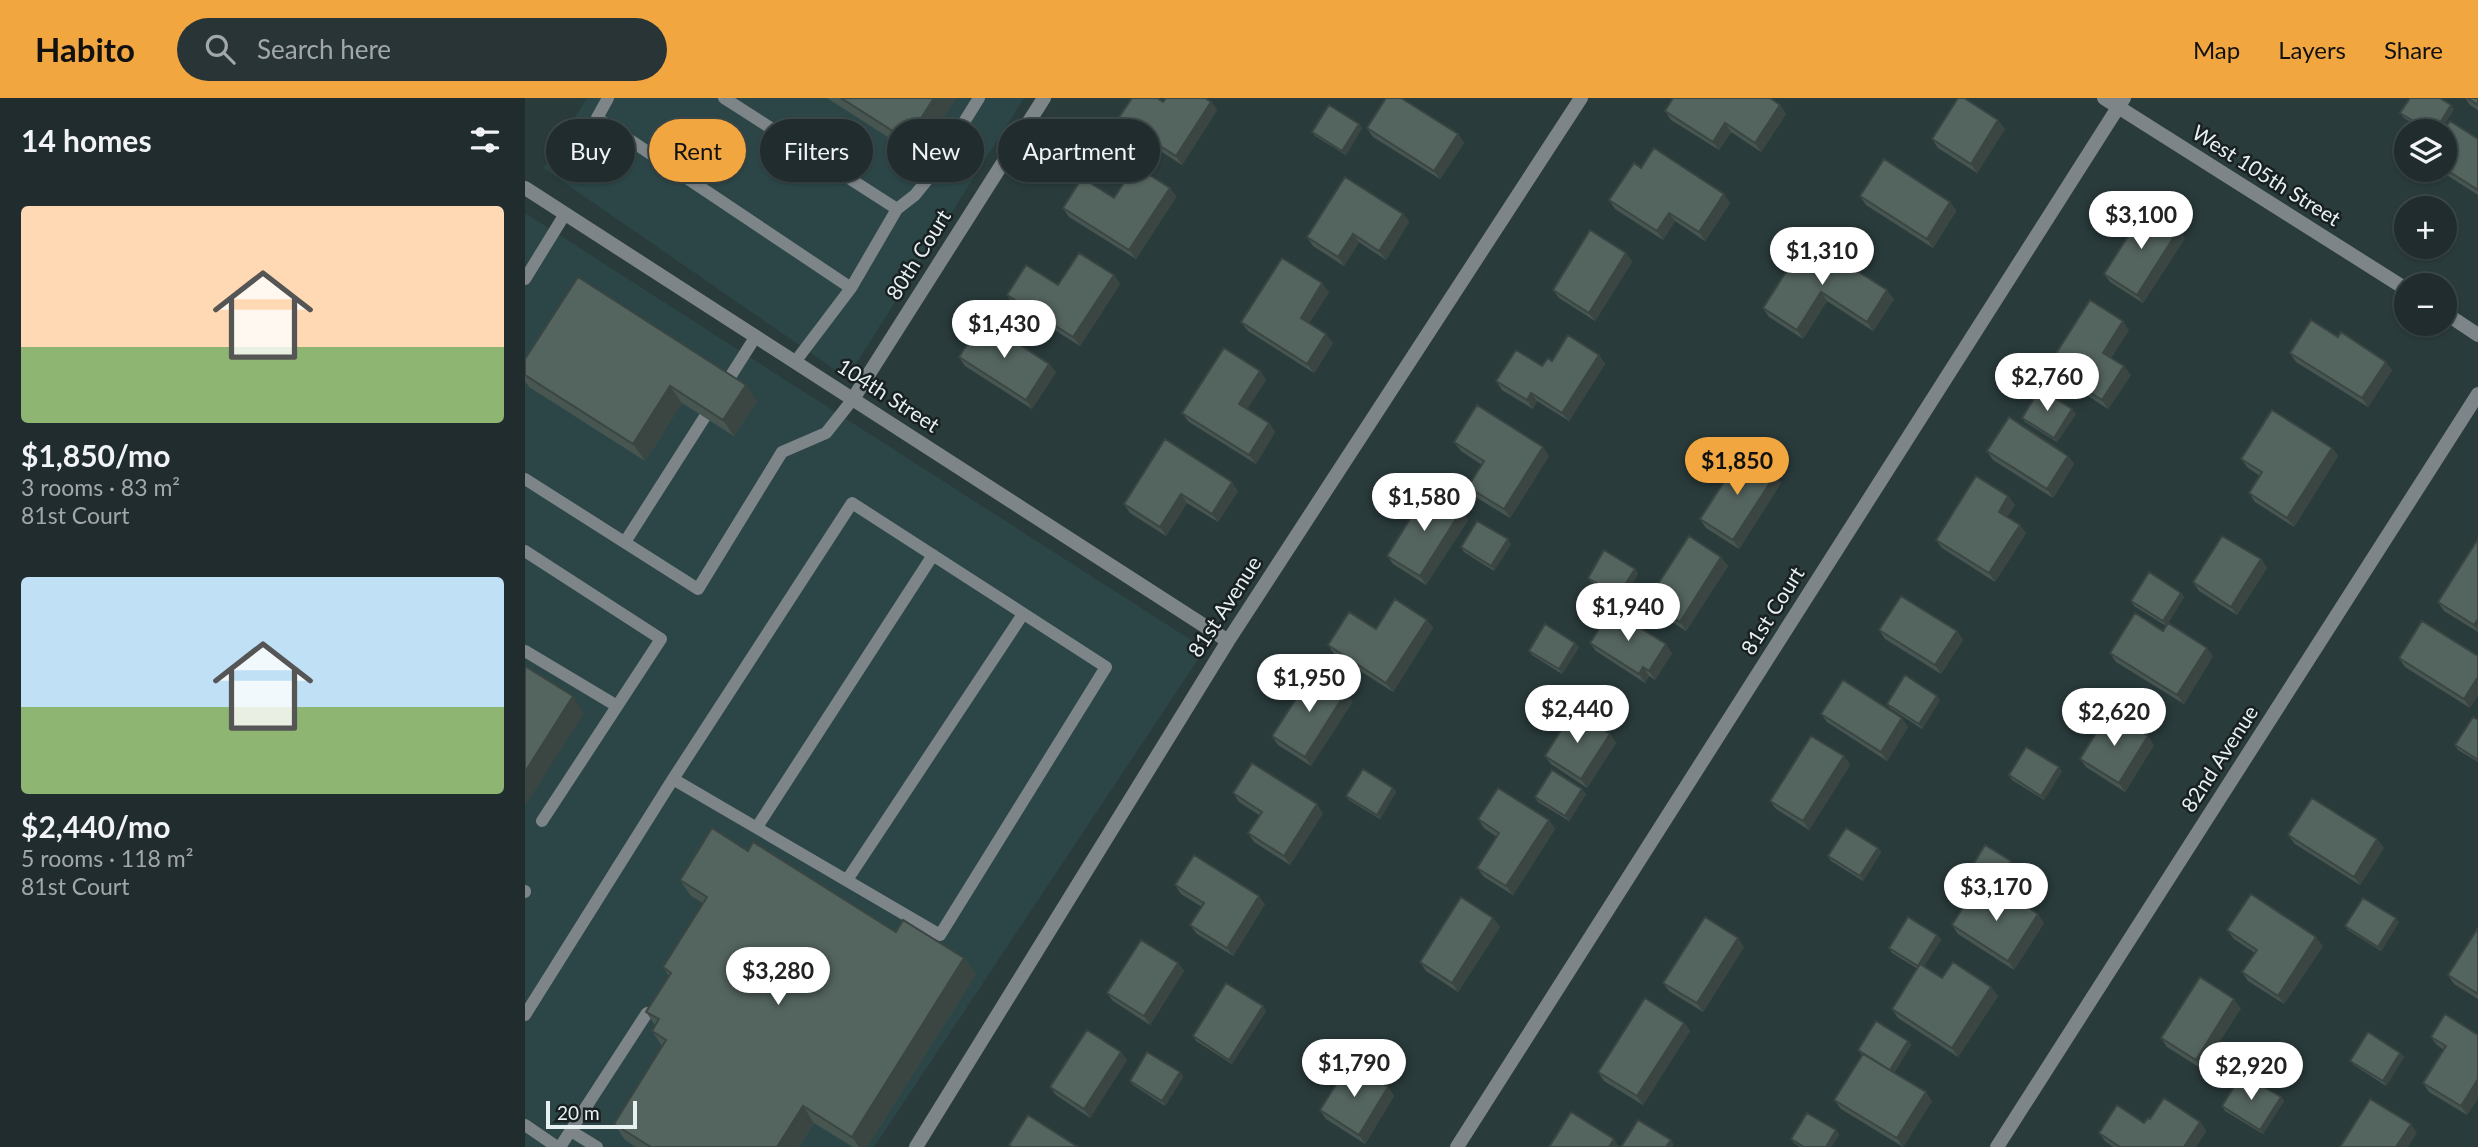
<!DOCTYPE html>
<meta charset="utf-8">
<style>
:root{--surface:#202c2d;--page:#283435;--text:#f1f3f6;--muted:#a2a7aa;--line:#3d4849;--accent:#f1a640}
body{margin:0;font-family:Lato,sans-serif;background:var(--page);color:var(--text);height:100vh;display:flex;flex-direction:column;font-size:26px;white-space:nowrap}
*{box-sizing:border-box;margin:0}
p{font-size:23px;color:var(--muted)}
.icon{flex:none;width:38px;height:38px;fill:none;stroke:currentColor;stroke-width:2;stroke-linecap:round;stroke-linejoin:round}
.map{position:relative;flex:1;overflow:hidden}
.panel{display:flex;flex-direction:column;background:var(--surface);width:525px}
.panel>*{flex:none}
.top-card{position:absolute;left:21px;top:21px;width:665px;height:63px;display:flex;gap:14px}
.fabs{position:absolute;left:1869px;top:21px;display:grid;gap:14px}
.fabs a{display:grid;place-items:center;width:63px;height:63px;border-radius:50%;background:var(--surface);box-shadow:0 2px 5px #0004,0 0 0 2px var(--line);font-size:35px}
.scale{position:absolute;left:21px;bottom:18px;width:91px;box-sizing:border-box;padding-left:7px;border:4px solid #e7f1f2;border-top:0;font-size:19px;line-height:24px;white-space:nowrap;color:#e7f1f2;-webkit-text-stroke:5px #192021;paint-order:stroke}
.price{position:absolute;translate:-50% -60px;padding:0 16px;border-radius:24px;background:#fff;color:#222;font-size:23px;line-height:46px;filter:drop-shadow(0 2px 4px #0008)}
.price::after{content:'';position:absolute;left:50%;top:42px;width:21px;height:16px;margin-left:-10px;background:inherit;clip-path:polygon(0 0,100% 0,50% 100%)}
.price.on{background:var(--accent);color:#111}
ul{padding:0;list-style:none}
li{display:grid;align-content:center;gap:14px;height:371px;padding:0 21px}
li span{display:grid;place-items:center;height:217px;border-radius:7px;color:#555}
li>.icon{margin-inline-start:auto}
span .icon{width:126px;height:126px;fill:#fffc;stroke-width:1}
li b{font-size:30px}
h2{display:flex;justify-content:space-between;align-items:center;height:84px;padding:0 21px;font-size:30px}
.pill{padding:0 24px;border-radius:32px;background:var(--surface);box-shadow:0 2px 5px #0004,0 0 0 2px var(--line);font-size:24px;line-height:63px}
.pill.on{background:var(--accent);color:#111}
header{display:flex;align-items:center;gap:42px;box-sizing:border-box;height:98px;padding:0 35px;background:var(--accent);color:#111}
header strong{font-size:33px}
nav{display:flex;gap:38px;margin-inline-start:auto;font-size:24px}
.search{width:490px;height:63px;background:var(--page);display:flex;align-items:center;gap:18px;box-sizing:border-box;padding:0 24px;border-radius:38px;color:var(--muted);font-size:26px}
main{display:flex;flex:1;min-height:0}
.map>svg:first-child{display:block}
</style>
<header>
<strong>Habito</strong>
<div class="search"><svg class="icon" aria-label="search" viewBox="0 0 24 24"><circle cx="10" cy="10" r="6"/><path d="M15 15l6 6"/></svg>Search here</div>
<nav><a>Map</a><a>Layers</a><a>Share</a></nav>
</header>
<main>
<section class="panel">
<h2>14 homes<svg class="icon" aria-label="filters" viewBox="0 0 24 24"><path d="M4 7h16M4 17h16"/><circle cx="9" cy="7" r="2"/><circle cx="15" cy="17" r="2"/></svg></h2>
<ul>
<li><span style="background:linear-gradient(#ffd9b3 65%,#8fb573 0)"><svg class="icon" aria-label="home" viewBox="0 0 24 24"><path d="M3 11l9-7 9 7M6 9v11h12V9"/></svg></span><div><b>$1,850/mo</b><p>3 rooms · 83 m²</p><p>81st Court</p></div></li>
<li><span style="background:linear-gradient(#bfe0f5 60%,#8fb573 0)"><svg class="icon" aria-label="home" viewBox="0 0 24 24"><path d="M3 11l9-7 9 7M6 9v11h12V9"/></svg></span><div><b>$2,440/mo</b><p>5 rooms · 118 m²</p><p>81st Court</p></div></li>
</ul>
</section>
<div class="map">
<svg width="1953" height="1049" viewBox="0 0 1953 1049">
<rect width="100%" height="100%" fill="#2a3b3c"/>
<path fill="#2c4647" d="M62 0H499L322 280 18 70Z
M0 115 680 551 349 1049H0Z"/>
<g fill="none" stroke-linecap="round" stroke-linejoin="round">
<path stroke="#7e8589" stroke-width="12" d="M83 0 72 20 326 190
M199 0 372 111 326 190 270 264
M372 111 390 97 406 77 454 0
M0 181 40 116
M198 290 231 238
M0 381 173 491 257 354 301 335 328 301
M100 444 188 306
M0 453 136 541 17 723
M0 553 92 608
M232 729 408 457
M322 782 498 516
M0 793V794
M0 917 148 681 327 405 581 569 415 837 148 681
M0 1027 32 1049
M46 1033 72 1049
M35 1049 122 915"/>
<path stroke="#7e8589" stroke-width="14" d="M1579 0 1881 191
M0 90 703 543
M1920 215 1953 237
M328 301 519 0
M391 1049 703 543 1056 0
M932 1049 1599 0
M1472 1049 1953 296"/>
</g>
<path fill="#485652" d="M302 0H431L394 59Z
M1940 0H1953V12L1945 7Z
M638 4H686L692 12 657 67 600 30 593 21Z
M1255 7 1261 16 1236 54 1206 34 1194 52 1146 22 1140 13Z
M1929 11 1915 33H1901L1879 20 1875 15Z
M834 26 837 30 821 57 790 38 787 34Z
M842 30 933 36 939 45 915 81 848 39Z
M1480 31 1452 75 1413 50 1407 41Z
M1920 33 1953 41V97L1914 72H1920Z
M1116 70 1205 105 1180 143 1150 123 1138 142 1090 111 1084 102Z
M645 90 651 99 611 161 544 119 538 110Z
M1335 98 1425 104 1431 113 1408 150 1341 107Z
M878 116 884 124 861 162 834 144 819 168 788 148 782 139Z
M1660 140 1618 205 1585 184 1579 176Z
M1282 141 1369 201 1348 233 1302 203 1278 241 1244 219 1238 210Z
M1101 155 1107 164 1070 223 1034 200 1028 192Z
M589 177 595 186 555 248 488 206 482 197Z
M804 194 784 225 808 245 789 275 723 233 716 224Z
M1604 232 1586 260 1606 277 1583 311 1529 276 1523 268Z
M1813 239 1867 272 1843 309 1771 264 1765 255Z
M1074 257 1080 266 1044 323 1012 303 1008 311 977 292 971 283 1017 268 1027 263Z
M434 259 524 266 531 274 507 311 440 268Z
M0 261 232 303 209 338 157 305 120 363 4 289 0 283Z
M735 273 741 282 722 311 744 325 750 334 731 366 664 324 657 315Z
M1551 316 1532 344 1500 324 1497 320Z
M640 341 713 393 693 424 662 405 641 438 605 415 599 406Z
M929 344 1024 358 985 420 949 398 943 389 957 367 936 353Z
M1807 350 1813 358 1769 429 1730 404 1724 395 1735 378 1723 370 1716 361Z
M1462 353 1543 358 1549 366 1528 400 1468 362Z
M1256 385 1214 451 1181 430 1175 421Z
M1483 398 1490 407 1482 419 1501 435 1470 484 1417 450 1411 442Z
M936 413 943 422 901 487 868 466 862 458Z
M1953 441V534L1919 513 1913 504Z
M986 446 969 473 939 454 936 449Z
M1196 459 1203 468 1161 533 1128 512 1122 503Z
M1736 461 1742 470 1712 517 1674 493 1668 484Z
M1110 471 1113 476 1097 503 1066 484 1063 480Z
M1656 495 1659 499 1643 525 1688 558 1659 606 1591 564 1585 555 1638 533 1641 528 1609 508 1606 503Z
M902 522 908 530 868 594 809 556 803 547 851 531Z
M1897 523 1945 610 1880 569 1874 560Z
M1354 532 1432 533 1438 542 1416 576 1360 541Z
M1065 545 1147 555 1130 582 1124 578 1120 585 1071 553Z
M1054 549 1037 576 1007 557 1004 553Z
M1415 602 1397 631 1365 610 1362 606Z
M828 603 786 668 753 647 747 638Z
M1296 616 1383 629 1362 663 1302 624Z
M1953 622V664L1933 652 1930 647Z
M1085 636 1091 645 1062 690 1026 666 1020 658Z
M1629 647 1600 694 1561 669 1555 661Z
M1319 658 1325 667 1284 732 1251 711 1245 703Z
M1537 673 1519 702 1487 682 1484 677Z
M868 690 871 694 855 721 824 702 821 698Z
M708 695 798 715 765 767 729 744 723 735 734 717 714 704Z
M1061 696 1044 723 1013 704 1010 699Z
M953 721 1024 722 1030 731 988 797 959 779 952 770 972 739 959 730Z
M1763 737 1852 741 1859 750 1835 787 1770 746Z
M1353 750 1356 754 1338 783 1306 763 1303 758Z
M223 753 371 834 439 860 451 876 342 1049H328L289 1025 274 1049H111L100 1042 89 1026 137 948 127 933 130 927 121 914 144 878 138 869 178 805 166 798 155 782Z
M1489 768 1475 791 1449 775 1446 770Z
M650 787 740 806 708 858 672 836 665 827 677 809 656 796Z
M1463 808 1519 825 1489 872 1433 836 1427 827Z
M968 820 975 829 933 894 901 873 895 864Z
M1874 824 1856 853 1823 832 1820 828Z
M1953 830V901L1929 886 1923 877Z
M1702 832 1798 848 1759 906 1723 883 1717 874 1730 855 1709 841Z
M1412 837 1416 842 1399 868 1417 880 1473 898 1433 959 1373 920 1367 911 1393 871 1367 855 1364 850Z
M1219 849 1178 914 1144 893 1138 885Z
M653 865 659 873 625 927 588 903 582 895Z
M738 908 741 913 707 966 671 943 668 938Z
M1716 910 1677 971 1642 949 1636 940Z
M1159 925 1165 933 1118 1007 1079 983 1073 974Z
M1953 937V1000L1942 1017 1904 994 1898 985 1919 952 1912 947 1906 939Z
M1383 943 1386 947 1369 975 1407 1003 1378 1049 1316 1011 1309 1002 1337 957 1333 952Z
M1875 955 1879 959 1861 988 1829 967 1825 963Z
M602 962 565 1020 531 997 525 989Z
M655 974 658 979 640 1008 608 987 605 983Z
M863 989 869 998 840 1046 801 1021 795 1012Z
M1756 999 1759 1003 1738 1036 1700 1013 1697 1008Z
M1625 1021 1675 1024 1681 1033 1671 1049H1588L1580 1043 1574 1035 1619 1025Z
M1311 1032 1314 1037 1306 1049H1275L1269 1045 1266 1041Z"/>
<path fill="#3b4642" d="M409 0H431L394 59 382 42Z
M686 4 692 12 657 67 651 58Z
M1255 7 1261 16 1236 54 1230 45Z
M1926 7 1929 11 1915 33H1910Z
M1473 22 1480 31 1452 75 1446 66Z
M1200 25 1206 34 1194 52 1188 44Z
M834 26 837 30 821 57 817 53Z
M933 36 939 45 915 81 909 73Z
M645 90 651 99 611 161 604 152Z
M1199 96 1205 105 1180 143 1174 134Z
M1425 104 1431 113 1408 150 1402 141Z
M1144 115 1150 123 1138 142 1132 133Z
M878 116 884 124 861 162 854 153Z
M1654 131 1660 140 1618 205 1612 197Z
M828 136 834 144 819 168 813 159Z
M1101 155 1107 164 1070 223 1064 215Z
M589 177 595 186 555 248 548 239Z
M797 185 804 194 782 229 776 220Z
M1362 192 1369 201 1348 233 1342 224Z
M1296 194 1302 203 1278 241 1272 232Z
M1598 223 1604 232 1584 263 1578 255Z
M801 236 808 245 789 275 782 266Z
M1074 257 1080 266 1044 323 1037 315Z
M1861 264 1867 272 1843 309 1837 300Z
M524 266 531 274 507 311 501 302Z
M1599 268 1606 277 1583 311 1577 302Z
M735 273 741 282 720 315 714 306Z
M221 287 232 303 209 338 198 322Z
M145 288 157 305 120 363 108 346Z
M1006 295 1012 303 1008 311 1002 302Z
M1547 311 1551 316 1532 344 1529 340Z
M744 325 750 334 731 366 724 357Z
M1018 349 1024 358 985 420 979 411Z
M1807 350 1813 358 1769 429 1762 420Z
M1543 358 1549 366 1528 400 1522 391Z
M1250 377 1256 385 1214 451 1208 442Z
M707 384 713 393 693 424 687 416Z
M656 396 662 405 641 438 635 429Z
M1483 398 1490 407 1480 422 1474 414Z
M936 413 943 422 901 487 895 478Z
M1495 427 1501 435 1470 484 1464 475Z
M983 441 986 446 969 473 966 468Z
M1196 459 1203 468 1161 533 1155 524Z
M1736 461 1742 470 1712 517 1706 509Z
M1110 471 1113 476 1097 503 1093 498Z
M1656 495 1659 499 1641 528 1638 523Z
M1953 521V533L1949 527Z
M902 522 908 530 868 594 861 585Z
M1432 533 1438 542 1416 576 1410 567Z
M1050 545 1054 549 1037 576 1034 571Z
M1141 546 1147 555 1130 582 1124 573Z
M1682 550 1688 558 1659 606 1652 597Z
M1118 569 1124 578 1120 585 1114 576Z
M1953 579V598L1945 610 1939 601Z
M821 594 828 603 786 668 780 659Z
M48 598 59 615 0 708V674Z
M1412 598 1415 602 1397 631 1394 626Z
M1377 620 1383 629 1362 663 1356 654Z
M1085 636 1091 645 1062 690 1056 681Z
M1623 638 1629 647 1600 694 1594 685Z
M1319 658 1325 667 1284 732 1278 723Z
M1534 669 1537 673 1519 702 1516 698Z
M868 690 871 694 855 721 852 717Z
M1057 691 1061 696 1044 723 1040 718Z
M792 706 798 715 765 767 759 758Z
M1024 722 1030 731 988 797 981 788Z
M1852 741 1859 750 1835 787 1829 779Z
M1353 750 1356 754 1338 783 1335 778Z
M1486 763 1489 768 1475 791 1472 786Z
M734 798 740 806 708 858 702 850Z
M1513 816 1519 825 1489 872 1483 863Z
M968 820 975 829 933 894 927 885Z
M1871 820 1874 824 1856 853 1853 849Z
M1412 837 1416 842 1396 873 1393 868Z
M1791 839 1798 848 1759 906 1753 898Z
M1213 840 1219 849 1178 914 1172 905Z
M439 860 451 876 342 1049H334L327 1039Z
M653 865 659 873 625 927 619 918Z
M1466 889 1473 898 1433 959 1427 950Z
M1709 901 1716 910 1677 971 1671 962Z
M738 908 741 913 707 966 704 962Z
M1159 925 1165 933 1118 1007 1112 998Z
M1383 943 1386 947 1368 976 1365 972Z
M596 954 602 962 565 1020 559 1011Z
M1875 955 1879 959 1861 988 1858 983Z
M655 974 658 979 640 1008 637 1003Z
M1953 981V1000L1942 1017 1936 1008Z
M863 989 869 998 840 1046 834 1037Z
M1401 994 1407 1003 1378 1049 1372 1040Z
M1756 999 1759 1003 1738 1036 1735 1032Z
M278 1008 289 1025 274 1049H252Z
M1675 1024 1681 1033 1671 1049H1659Z
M1886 1026 1892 1035 1883 1049H1871Z
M1311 1032 1314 1037 1306 1049H1301Z
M1089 1041 1094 1049H1084Z
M1146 1042 1149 1047 1147 1049H1141Z"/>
<path fill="#54645f" stroke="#3b4642" stroke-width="2" d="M316 0H409L382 42Z
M607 0H632L638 4 641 0H680L686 4 651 58 593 21Z
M861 0H876L933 36 909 73 842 30Z
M1148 0H1245L1255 7 1230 45 1200 25 1188 44 1140 13Z
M1433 0H1439L1473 22 1446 66 1407 41Z
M1885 0H1915L1926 7 1910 33H1905L1875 15Z
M1942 0H1953V7Z
M804 7 834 26 817 53 787 34Z
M1925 23 1953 41V92L1920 71V33H1918Z
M1129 50 1199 96 1174 134 1144 115 1132 133 1084 102 1109 65 1116 70Z
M1359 61 1425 104 1402 141 1335 98Z
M610 68 645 90 604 152 538 110 557 80 589 100Z
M820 79 878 116 854 153 828 136 813 159 782 139Z
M1621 110 1654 131 1612 197 1579 176Z
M1065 132 1101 155 1064 215 1028 192Z
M1282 141 1362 192 1342 224 1296 194 1272 232 1238 210Z
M554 155 589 177 548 239 482 197 501 167 533 187Z
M757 160 797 185 776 220 801 236 782 266 716 224Z
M53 179 221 287 198 322 145 288 108 346 0 277V261Z
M1565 202 1598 223 1578 255 1599 268 1577 302 1523 268Z
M458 222 524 266 501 302 434 259Z
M1786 222 1813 239 1816 234 1861 264 1837 300 1765 255Z
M1043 237 1074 257 1037 315 1006 295 1002 302 971 283 991 252 1017 268 1023 260 1027 263Z
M699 250 735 273 714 306 744 325 724 357 657 315Z
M1515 291 1547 311 1529 340 1497 320Z
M952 307 1018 349 979 411 943 389 959 363 929 344Z
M1747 312 1807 350 1762 420 1724 395 1737 374 1716 361Z
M1484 319 1543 358 1522 391 1462 353Z
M640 341 707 384 687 416 656 396 635 429 599 406Z
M1217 356 1250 377 1208 442 1175 421Z
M1451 378 1483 398 1474 414 1495 427 1464 475 1411 442Z
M903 392 936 413 895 478 862 458Z
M952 423 983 441 966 468 936 449Z
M1164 438 1196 459 1155 524 1122 503Z
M1697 438 1736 461 1706 509 1668 484Z
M1953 441V521L1949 527 1913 504Z
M1079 452 1110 471 1093 498 1063 480Z
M1624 474 1656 495 1638 523 1606 503Z
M1376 498 1432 533 1410 567 1354 532Z
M870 501 902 522 861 585 803 547 824 514 851 531Z
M1086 512 1141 546 1124 573 1118 569 1114 576 1065 545Z
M1610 515 1638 533 1643 525 1682 550 1652 597 1585 555Z
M1897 523 1953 558V579L1939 601 1874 560Z
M1020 526 1050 545 1034 571 1004 553Z
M0 568 48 598 0 674Z
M789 573 821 594 780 659 747 638Z
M1380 577 1412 598 1394 626 1362 606Z
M1318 582 1377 620 1356 654 1296 616Z
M1048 613 1085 636 1056 681 1020 658Z
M1584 614 1623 638 1594 685 1555 661Z
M1948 619 1953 622V662L1930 647Z
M1286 638 1319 658 1278 723 1245 703Z
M1501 649 1534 669 1516 698 1484 677Z
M727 665 792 706 759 758 723 735 737 714 708 695Z
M838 671 868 690 852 717 821 698Z
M1027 672 1057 691 1040 718 1010 699Z
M973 690 1024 722 981 788 952 770 974 735 953 721Z
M1787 700 1852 741 1829 779 1763 737Z
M187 730 223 753 228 744 371 834 378 822 439 860 327 1039 278 1008 252 1049H126L89 1026 141 942 127 933 134 921 121 914 146 875 138 869 182 799 155 782Z
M1321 730 1353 750 1335 778 1303 758Z
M1460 747 1486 763 1472 786 1446 770Z
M669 757 734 798 702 850 665 827 679 805 650 787Z
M1474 791 1513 816 1483 863 1427 827 1446 797 1463 808Z
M1726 796 1791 839 1753 898 1717 874 1732 852 1702 832Z
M936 799 968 820 927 885 895 864Z
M1838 800 1871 820 1853 849 1820 828Z
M1180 819 1213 840 1172 905 1138 885Z
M1383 819 1412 837 1393 868 1364 850Z
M1953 830V896L1923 877Z
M616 842 653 865 619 918 582 895Z
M1428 864 1466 889 1427 950 1367 911 1395 866 1417 880Z
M1675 879 1709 901 1671 962 1636 940Z
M701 885 738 908 704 962 668 938Z
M1120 900 1159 925 1112 998 1073 974Z
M1920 916 1953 937V981L1936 1008 1898 985 1921 948 1906 939Z
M1351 923 1383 943 1365 972 1333 952Z
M562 932 596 954 559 1011 525 989Z
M1843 934 1875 955 1858 983 1825 963Z
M622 954 655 974 637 1003 605 983Z
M1338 956 1401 994 1372 1040 1309 1002Z
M824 966 863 989 834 1037 795 1012Z
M1717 976 1756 999 1735 1032 1697 1008Z
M1639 1000 1675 1024 1659 1049H1595L1574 1035 1592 1007 1619 1025 1623 1020 1625 1021Z
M1845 1001 1886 1026 1871 1049H1815Z
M1046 1014 1089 1041 1084 1049H1024Z
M1282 1015 1311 1032 1301 1049H1279L1266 1041Z
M503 1017 553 1049H487L484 1047Z
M1113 1022 1146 1042 1141 1049H1096Z"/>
<g text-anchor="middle" stroke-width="5" stroke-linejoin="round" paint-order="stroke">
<g font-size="21" fill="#e7f1f2" stroke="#192021">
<text transform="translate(1741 78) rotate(32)" y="7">West 105th Street</text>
<text transform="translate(394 157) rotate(-58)" y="7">80th Court</text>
<text transform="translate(363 298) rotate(33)" y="7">104th Street</text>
<text transform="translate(700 509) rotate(-57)" y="7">81st Avenue</text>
<text transform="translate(1248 513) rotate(-58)" y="7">81st Court</text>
<text transform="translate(1695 661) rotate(-57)" y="7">82nd Avenue</text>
</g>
</g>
</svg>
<div class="fabs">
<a><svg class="icon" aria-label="layers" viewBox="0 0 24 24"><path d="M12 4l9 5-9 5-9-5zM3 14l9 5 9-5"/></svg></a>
<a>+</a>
<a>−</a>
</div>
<div class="scale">20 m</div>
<b class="price" style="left:1616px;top:153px">$3,100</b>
<b class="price" style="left:1297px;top:189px">$1,310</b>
<b class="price" style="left:479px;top:262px">$1,430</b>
<b class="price" style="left:1522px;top:315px">$2,760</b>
<b class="price on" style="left:1212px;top:399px">$1,850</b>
<b class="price" style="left:899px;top:435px">$1,580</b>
<b class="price" style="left:1103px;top:545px">$1,940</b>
<b class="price" style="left:784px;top:616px">$1,950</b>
<b class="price" style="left:1052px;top:647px">$2,440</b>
<b class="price" style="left:1589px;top:650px">$2,620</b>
<b class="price" style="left:1471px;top:825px">$3,170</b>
<b class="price" style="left:253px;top:909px">$3,280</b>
<b class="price" style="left:829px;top:1001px">$1,790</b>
<b class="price" style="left:1726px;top:1004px">$2,920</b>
<div class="top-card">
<a class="pill">Buy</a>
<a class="pill on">Rent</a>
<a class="pill">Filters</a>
<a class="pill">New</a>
<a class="pill">Apartment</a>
</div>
</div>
</main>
